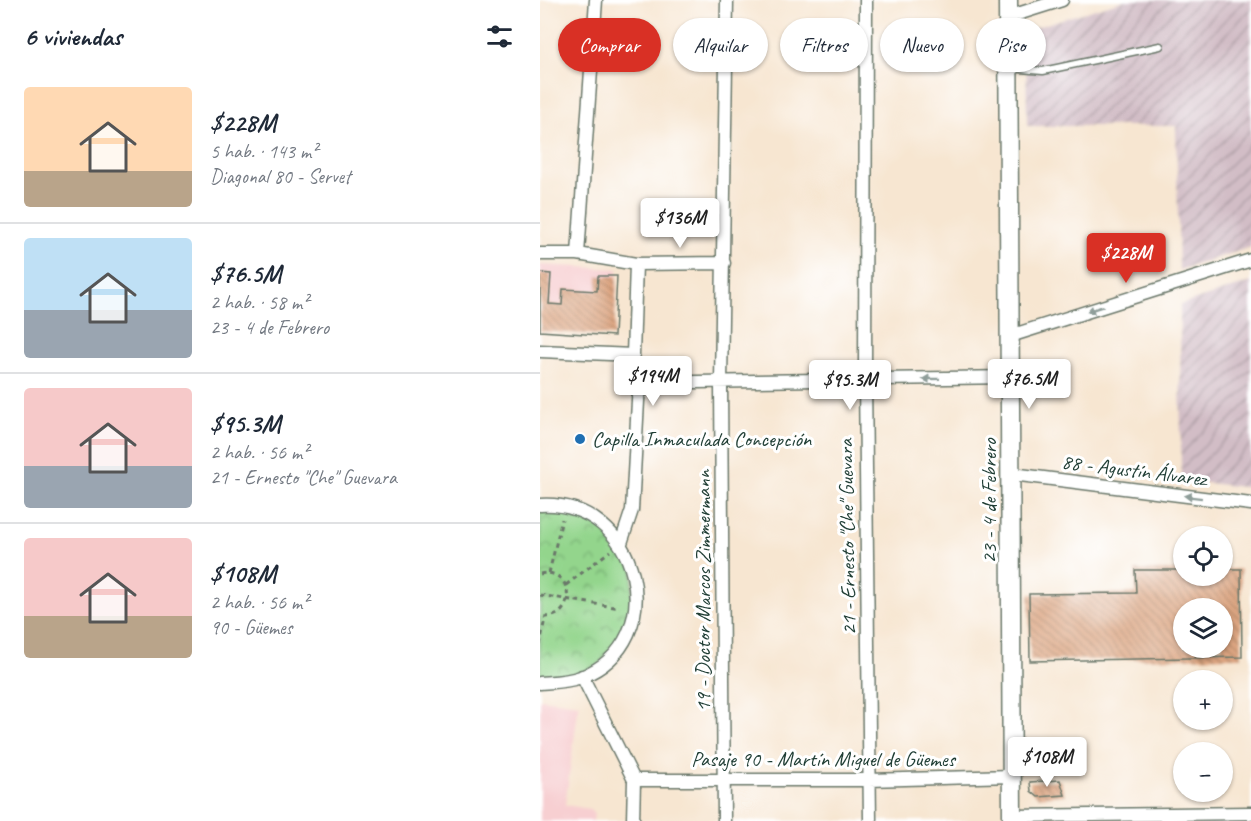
<!DOCTYPE html>
<html lang="es">
<meta charset="utf-8">
<style>
:root{--surface:#fff;--page:#f6f6f7;--text:#1f2937;--muted:#747a83;--line:#e0e1e3;--accent:#d93025}
body{margin:0;font-family:Caveat,sans-serif;background:var(--page);color:var(--text);height:100vh;display:flex;flex-direction:column;font-size:22px;white-space:nowrap}
*{box-sizing:border-box;margin:0}
p{font-size:20px;color:var(--muted)}
.icon{flex:none;width:33px;height:33px;fill:none;stroke:currentColor;stroke-width:2;stroke-linecap:round;stroke-linejoin:round}
.map{position:relative;flex:1;overflow:hidden}
.panel{display:flex;flex-direction:column;background:var(--surface);width:540px}
.panel>*{flex:none}
.banner{position:absolute;left:18px;top:18px;width:570px;height:54px;display:flex;gap:12px}
.tools{position:absolute;left:633px;top:526px;display:grid;gap:12px}
.tools a{display:grid;place-items:center;width:60px;height:60px;border-radius:50%;background:var(--surface);box-shadow:0 2px 4px #0004;font-size:30px}
.price{position:absolute;translate:-50% -51px;padding:0 14px;border-radius:6px;background:#fff;color:#222;font-size:20px;line-height:39px;filter:drop-shadow(0 2px 3px #0008)}
.price::after{content:'';position:absolute;left:50%;top:36px;width:18px;height:14px;margin-left:-9px;background:inherit;clip-path:polygon(0 0,100% 0,50% 100%)}
.price.active{background:var(--accent);color:#fff}
ul{padding:0;list-style:none}
li{display:flex;align-items:center;gap:18px;height:150px;padding:0 24px}
li+li{border-top:2px solid var(--line)}
li span{display:grid;place-items:center;flex:none;width:168px;height:120px;border-radius:6px;color:#555}
li>.icon{margin-inline-start:auto}
span .icon{width:72px;height:72px;fill:#fffc;stroke-width:1}
li b{font-size:26px}
h2{display:flex;justify-content:space-between;align-items:center;height:72px;padding:0 24px;font-size:26px}
.pill{padding:0 21px;border-radius:27px;background:var(--surface);box-shadow:0 2px 4px #0004;font-size:21px;line-height:54px}
.pill.active{background:var(--accent);color:#fff}
main{display:flex;flex:1;min-height:0}
.map>svg:first-child{display:block}
</style>
<main>
<section class="panel">
<h2>6 viviendas<svg class="icon" aria-label="filters" viewBox="0 0 24 24"><path d="M4 7h16M4 17h16"/><circle cx="9" cy="7" r="2"/><circle cx="15" cy="17" r="2"/></svg></h2>
<ul>
<li><span style="background:linear-gradient(#ffd9b3 70%,#b9a48a 0)"><svg class="icon" aria-label="home" viewBox="0 0 24 24"><path d="M3 11l9-7 9 7M6 9v11h12V9"/></svg></span><div><b>$228M</b><p>5 hab. · 143 m²</p><p>Diagonal 80 - Servet</p></div></li>
<li><span style="background:linear-gradient(#bfe0f5 60%,#9aa5b1 0)"><svg class="icon" aria-label="home" viewBox="0 0 24 24"><path d="M3 11l9-7 9 7M6 9v11h12V9"/></svg></span><div><b>$76.5M</b><p>2 hab. · 58 m²</p><p>23 - 4 de Febrero</p></div></li>
<li><span style="background:linear-gradient(#f6c9c9 65%,#9aa5b1 0)"><svg class="icon" aria-label="home" viewBox="0 0 24 24"><path d="M3 11l9-7 9 7M6 9v11h12V9"/></svg></span><div><b>$95.3M</b><p>2 hab. · 56 m²</p><p>21 - Ernesto &quot;Che&quot; Guevara</p></div></li>
<li><span style="background:linear-gradient(#f6c9c9 65%,#b9a48a 0)"><svg class="icon" aria-label="home" viewBox="0 0 24 24"><path d="M3 11l9-7 9 7M6 9v11h12V9"/></svg></span><div><b>$108M</b><p>2 hab. · 56 m²</p><p>90 - Güemes</p></div></li>
</ul>
</section>
<div class="map">
<svg width="711" height="821" viewBox="0 0 711 821">
<defs>
<pattern id="industrial-furrows" width="10" height="10" patternUnits="userSpaceOnUse" patternTransform="scale(1.5)"><rect width="10" height="10" fill="#d2bdc6"/><path d="M-1 1l2-2M0 10L10 0M9 11l2-2" fill="none" stroke="#aa9ba2"/></pattern>
<pattern id="park-crowns" width="20" height="18" patternUnits="userSpaceOnUse" patternTransform="scale(1.5)"><rect width="20" height="18" fill="#93d58c"/><path d="M2 6a3 3 0 1 1 6 0M12 15a3 3 0 1 1 6 0" fill="none" stroke="#77ae73"/></pattern>
<pattern id="building-back-hatch" width="6" height="6" patternUnits="userSpaceOnUse" patternTransform="scale(1.5)"><rect width="6" height="6" fill="#dda581"/><path d="M-1 5l2 2M0 0l6 6M5-1l2 2" fill="none" stroke="#b3886a"/></pattern>
</defs>
<rect width="100%" height="100%" fill="#fff"/>
<filter id="ink" filterUnits="userSpaceOnUse"><feTurbulence type="fractalNoise" baseFrequency=".0167" numOctaves="2"/><feDisplacementMap in="SourceGraphic" scale="12" xChannelSelector="R" yChannelSelector="G"/><feConvolveMatrix kernelMatrix="1 2 1 2 8 2 1 2 1" color-interpolation-filters="sRGB"/></filter>
<filter id="wash" filterUnits="userSpaceOnUse"><feTurbulence type="fractalNoise" baseFrequency=".008" numOctaves="4" result="noise"/><feDisplacementMap in="SourceGraphic" scale="24" xChannelSelector="R" yChannelSelector="G"/><feGaussianBlur stdDeviation="1.35" result="paint"/><feColorMatrix in="noise" values="0 0 0 0 0 0 0 0 0 0 0 0 0 0 0 0 0 1.4 0 .05"/><feComposite in="paint" operator="in"/></filter>
<g filter="url(#wash)">
<rect width="100%" height="100%" fill="#f7e6d1"/>
<path fill="#f7cfd1" d="M0 265 78 269 74 336 0 331Z
M0 699 39 704 25 805 50 809 54 814 53 821H0Z"/>
<path fill="url(#industrial-furrows)" d="M585 0H711V247L639 270 636 126H487L486 36 490 29Z
M711 282V488L641 480 640 305Z"/>
<path fill="url(#park-crowns)" stroke="#598960" stroke-width="1.5" d="M0 505 63 524 93 569 91 626 54 670 0 683Z"/>
<g id="blocks">
<path fill="url(#building-back-hatch)" fill-rule="evenodd" d="M0 273 11 274 9 304 22 305 23 289 57 291 58 276H77L74 336 0 331Z
M682 569H701L702 657 490 661 489 594 596 593 595 570H644V576H682ZM644 609H682V648H644Z
M520 780 525 795 498 797 491 791 490 782Z"/>
</g>
</g>
<g filter="url(#ink)">
<use href="#blocks" fill-opacity="0" stroke="#6b786b" stroke-width="1.5"/>
<g fill="none" stroke-linecap="round" stroke-linejoin="round">
<defs>
<path id="lane" d="M469 68 503 71 620 46"/>
<path id="street" d="M326 0 325 380 330 821
M468 17 522 0
M0 254H38L96 264 184 263
M38 254 56 0
M470 336 711 260
M0 351 93 355
M99 383 470 377
M472 474 711 504
M0 505C100 499 134 641 41 677 27 682 14 682 0 683
M81 543 92 510 99 383 93 355 96 264
M42 676 94 780 93 821
M94 780H329L472 776
M472 816 711 813
M184 821 181 383 187 0"/>
<path id="secondary" d="M468 0 472 821"/>
</defs>
<use href="#lane" stroke="#6b786b" stroke-width="9"/>
<use href="#street" stroke="#6b786b" stroke-width="15"/>
<use href="#secondary" stroke="#6b786b" stroke-width="21"/>
<path stroke="#6b786b" stroke-width="3" stroke-dasharray="4.5 4.5" stroke-linecap="butt" d="M9 573 22 519
M0 574C36 566 37 624 0 616
M26 585 70 551
M0 595 80 608
M0 645 5 618"/>
<use href="#lane" stroke="#fff" stroke-width="6"/>
<use href="#street" stroke="#fff" stroke-width="12"/>
<use href="#secondary" stroke="#fff" stroke-width="18"/>
</g>
<defs><path id="oneway-solid" d="M-6-.8H1V-3.2L6.5 0L1 3.2V.8H-6Z" transform="scale(1.5)"/></defs>
<g fill="#8f9e9a">
<use href="#oneway-solid" transform="translate(555 309) rotate(162)"/>
<use href="#oneway-solid" transform="translate(391 379) rotate(179)"/>
<use href="#oneway-solid" transform="translate(653 497) rotate(-173)"/>
</g>
</g>
<circle fill="#1f6fb2" stroke="#fff" stroke-width="2" cx="40" cy="439" r="6"/>
<g text-anchor="middle" stroke-width="6" stroke-linejoin="round" paint-order="stroke">
<g font-size="21" fill="#1f3d34" stroke="#fff" text-anchor="start">
<text x="52" y="446">Capilla Inmaculada Concepción</text>
</g>
<g font-size="21" fill="#1f3d34" stroke="#fff">
<text transform="translate(594 470) rotate(7)" y="7">88 - Agustín Álvarez</text>
<text transform="translate(449 501) rotate(-90)" y="7">23 - 4 de Febrero</text>
<text transform="translate(307 537) rotate(-91)" y="7">21 - Ernesto "Che" Guevara</text>
<text transform="translate(163 591) rotate(-90)" y="7">19 - Doctor Marcos Zimmermann</text>
<text x="283" y="766">Pasaje 90 - Martín Miguel de Güemes</text>
</g>
</g>
</svg>
<div class="tools">
<a><svg class="icon" aria-label="locate" viewBox="0 0 24 24"><circle cx="12" cy="12" r="6"/><path d="M12 2v4M12 18v4M2 12h4M18 12h4"/></svg></a>
<a><svg class="icon" aria-label="layers" viewBox="0 0 24 24"><path d="M12 4l9 5-9 5-9-5zM3 14l9 5 9-5"/></svg></a>
<a>+</a>
<a>−</a>
</div>
<b class="price" style="left:140px;top:249px">$136M</b>
<b class="price active" style="left:586px;top:284px">$228M</b>
<b class="price" style="left:113px;top:407px">$194M</b>
<b class="price" style="left:489px;top:410px">$76.5M</b>
<b class="price" style="left:310px;top:411px">$95.3M</b>
<b class="price" style="left:507px;top:788px">$108M</b>
<div class="banner">
<a class="pill active">Comprar</a>
<a class="pill">Alquilar</a>
<a class="pill">Filtros</a>
<a class="pill">Nuevo</a>
<a class="pill">Piso</a>
</div>
</div>
</main>
